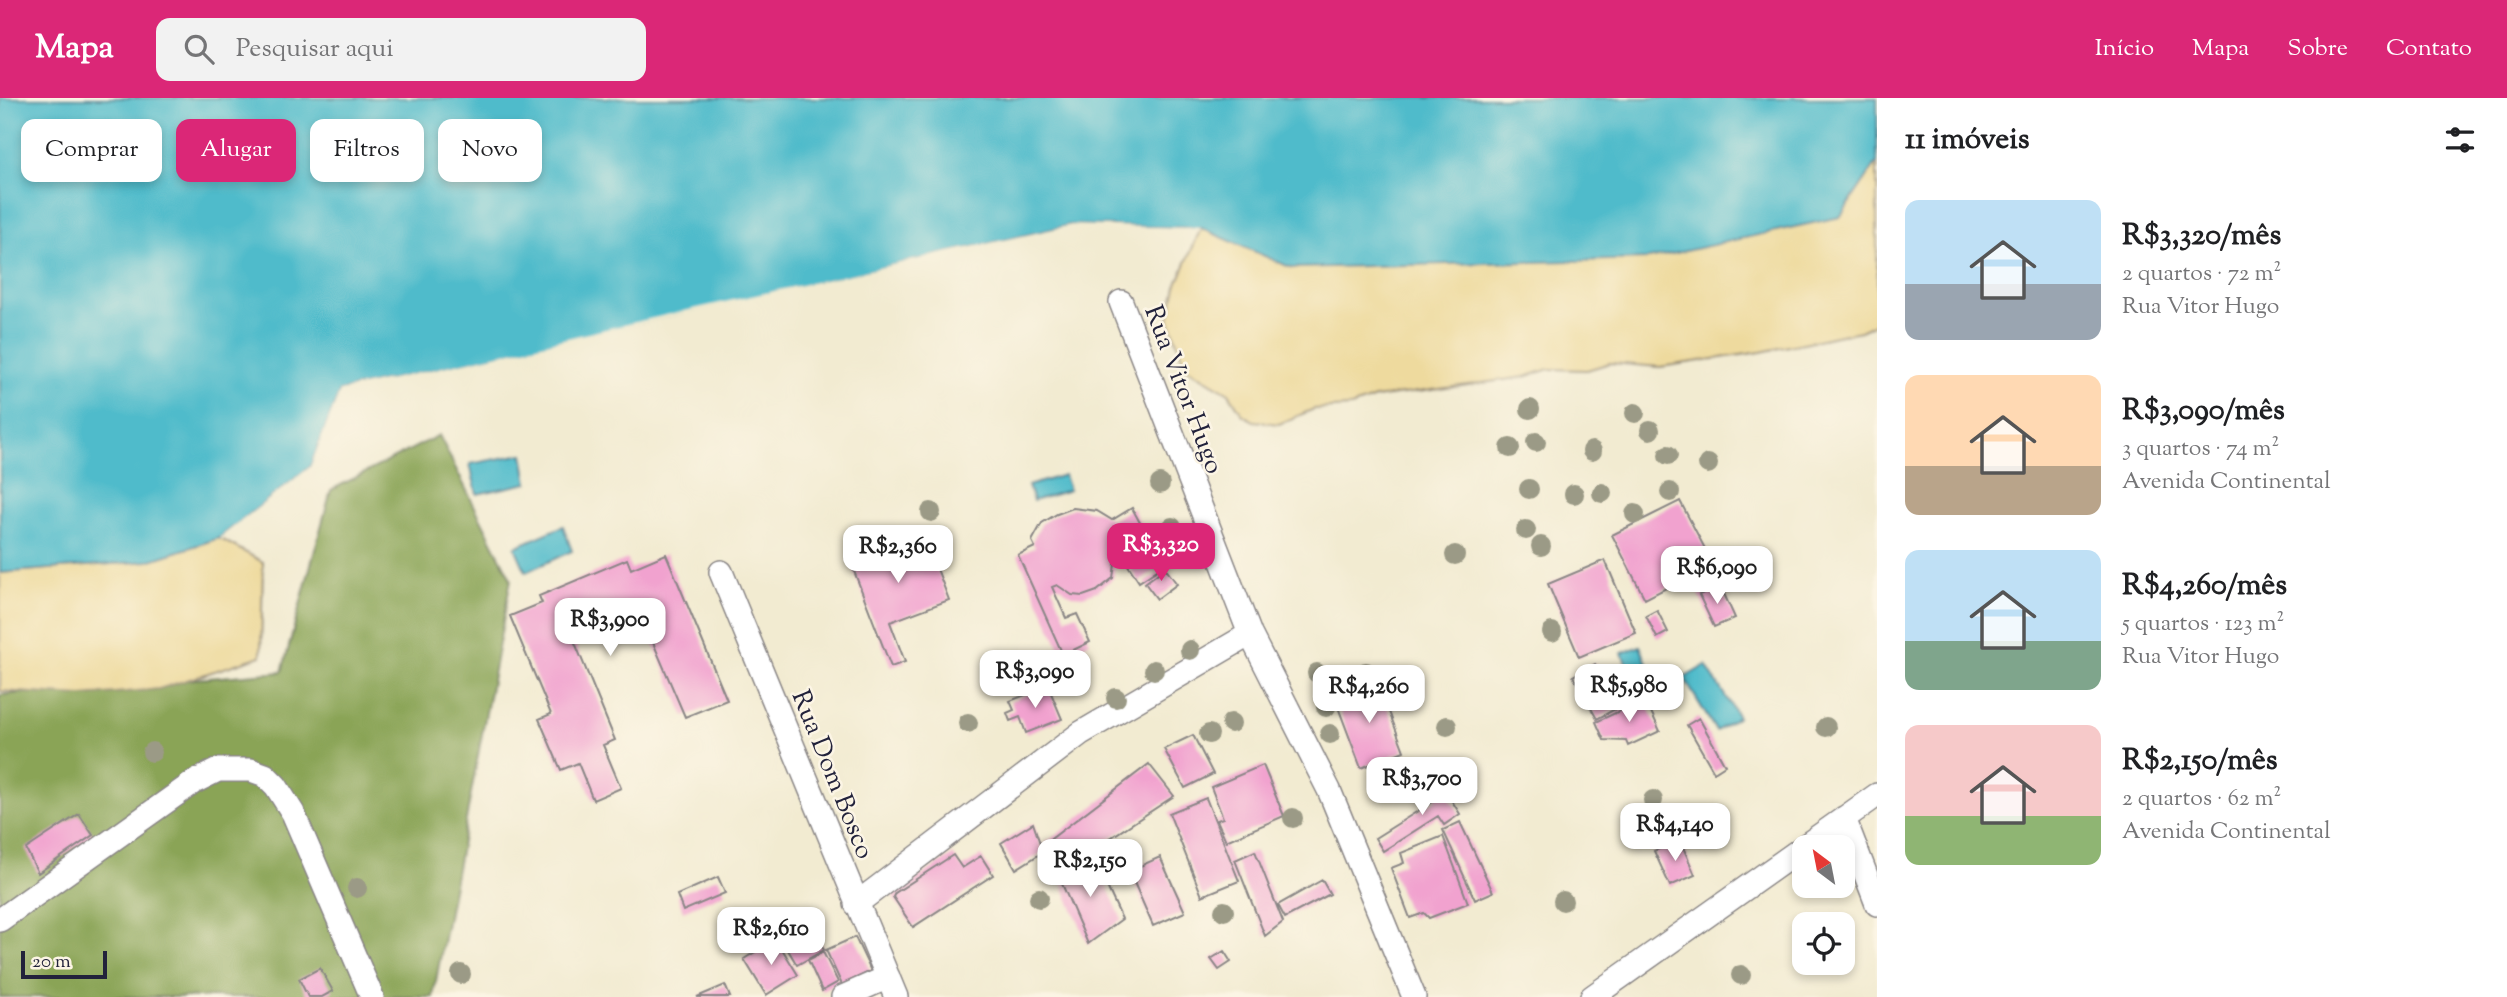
<!DOCTYPE html>
<html lang="pt">
<meta charset="utf-8">
<style>
:root{--surface:#fff;--page:#f2f2f2;--text:#202124;--muted:#757577;--accent:#db2777}
body{margin:0;font-family:"Sorts Mill Goudy",serif;background:var(--page);color:var(--text);height:100vh;display:flex;flex-direction:column;font-size:26px;white-space:nowrap}
*{box-sizing:border-box;margin:0}
p{font-size:23px;color:var(--muted)}
.icon{flex:none;width:38px;height:38px;fill:none;stroke:currentColor;stroke-width:2;stroke-linecap:round;stroke-linejoin:round}
.map{position:relative;flex:1;overflow:hidden}
.sheet{display:flex;flex-direction:column;background:var(--surface);width:630px}
.sheet>*{flex:none}
.top-card{position:absolute;left:21px;top:21px;width:665px;height:63px;display:flex;gap:14px}
.needle{width:46px;rotate:328deg}
.buttons{position:absolute;left:1792px;top:737px;display:grid;gap:14px}
.buttons a{display:grid;place-items:center;width:63px;height:63px;border-radius:14px;background:var(--surface);box-shadow:0 4px 10px #0003;font-size:35px}
.scale{position:absolute;left:21px;bottom:18px;width:86px;box-sizing:border-box;padding-left:7px;border:4px solid #22223b;border-top:0;font-size:19px;line-height:24px;white-space:nowrap;color:#22223b;-webkit-text-stroke:5px #fcf5e5;paint-order:stroke}
.price{position:absolute;translate:-50% -60px;padding:0 16px;border-radius:14px;background:#fff;color:#222;font-size:23px;line-height:46px;filter:drop-shadow(0 2px 4px #0008)}
.price::after{content:'';position:absolute;left:50%;top:42px;width:21px;height:16px;margin-left:-10px;background:inherit;clip-path:polygon(0 0,100% 0,50% 100%)}
.price.on{background:var(--accent);color:#fff}
ul{padding:0;list-style:none}
li{display:flex;align-items:center;gap:21px;height:175px;padding:0 28px}
li span{display:grid;place-items:center;flex:none;width:196px;height:140px;border-radius:14px;color:#555}
li>.icon{margin-inline-start:auto}
span .icon{width:84px;height:84px;fill:#fffc;stroke-width:1}
li b{font-size:30px}
h2{display:flex;justify-content:space-between;align-items:center;height:84px;padding:0 28px;font-size:30px}
.tag{padding:0 24px;border-radius:14px;background:var(--surface);box-shadow:0 4px 10px #0003;font-size:24px;line-height:63px}
.tag.on{background:var(--accent);color:#fff}
header{display:flex;align-items:center;gap:42px;box-sizing:border-box;height:98px;padding:0 35px;background:var(--accent);color:#fff}
header strong{font-size:33px}
nav{display:flex;gap:38px;margin-inline-start:auto;font-size:24px}
.search{width:490px;height:63px;background:var(--page);display:flex;align-items:center;gap:18px;box-sizing:border-box;padding:0 24px;border-radius:14px;color:var(--muted);font-size:26px}
main{display:flex;flex:1;min-height:0}
.map>svg:first-child{display:block}
</style>
<header>
<strong>Mapa</strong>
<div class="search"><svg class="icon" aria-label="search" viewBox="0 0 24 24"><circle cx="10" cy="10" r="6"/><path d="M15 15l6 6"/></svg>Pesquisar aqui</div>
<nav><a>Início</a><a>Mapa</a><a>Sobre</a><a>Contato</a></nav>
</header>
<main>
<div class="map">
<svg width="1877" height="899" viewBox="0 0 1877 899">
<rect width="100%" height="100%" fill="#fcf5e5"/>
<filter id="ink" filterUnits="userSpaceOnUse"><feTurbulence type="fractalNoise" baseFrequency=".0143" numOctaves="2"/><feDisplacementMap in="SourceGraphic" scale="14" xChannelSelector="R" yChannelSelector="G"/><feConvolveMatrix kernelMatrix="1 2 1 2 8 2 1 2 1" color-interpolation-filters="sRGB"/></filter>
<filter id="wash" filterUnits="userSpaceOnUse"><feTurbulence type="fractalNoise" baseFrequency=".00686" numOctaves="4" result="noise"/><feDisplacementMap in="SourceGraphic" scale="28" xChannelSelector="R" yChannelSelector="G"/><feGaussianBlur stdDeviation="1.57" result="paint"/><feColorMatrix in="noise" values="0 0 0 0 0 0 0 0 0 0 0 0 0 0 0 0 0 1.4 0 .05"/><feComposite in="paint" operator="in"/></filter>
<g filter="url(#wash)">
<rect width="100%" height="100%" fill="#f2ebd1"/>
<path fill="#8aa456" stroke="#566348" stroke-width="2" d="M439 337 511 481 433 899H0V597L282 574 331 392Z"/>
<path fill="#eeda9e" stroke="#887e6c" stroke-width="2" d="M1877 64V225L1860 233 1761 254 1660 269 1610 265 1587 272 1549 271 1525 279 1375 300 1351 309 1314 311 1279 326 1254 323 1243 317 1229 295 1185 269 1169 220 1176 188 1201 130 1292 170 1840 119Z
M219 440 263 464 261 558 159 591 82 598 0 593V475L148 463Z"/>
<path fill="#50bbcb" stroke="#396e83" stroke-width="2" d="M0 0H1877V64L1840 119 1649 161 1292 170 1201 130 1070 127 340 293 310 369 219 440 148 463 0 475Z
M523 356 528 385 477 396 470 366Z
M1064 377 1069 392 1033 403 1028 388Z
M563 428 572 453 526 474 515 449Z
M1640 548 1653 580 1635 588 1622 555Z
M1706 567 1738 619 1716 633 1684 580Z"/>
<path fill="#f2ebd1" d="M1071 127 1201 130 1200 133 1071 130 662 221 342 296 312 371 222 442 219 440 310 369 340 293 662 218Z"/>
<g id="blocks">
<path fill="#f1a2cf" d="M1680 403 1713 466 1645 501 1612 437Z
M1073 410 1097 413 1112 422 1132 410 1151 445 1115 466 1113 480 1097 493 1083 498 1072 497 1057 487 1052 489 1066 520 1077 516 1090 544 1063 557 1018 457 1035 449 1032 443 1042 425 1057 416Z
M922 432 949 502 890 524 905 564 891 569 849 460Z
M1150 448 1163 468 1139 484 1126 464Z
M666 456 727 602 685 619 637 507 571 535 615 642 603 647 621 690 593 702 578 665 561 672 539 621 551 616 510 518 542 505 539 498 627 461 631 471Z
M1605 462 1636 535 1579 559 1548 486Z
M1165 470 1177 486 1157 501 1145 485Z
M1720 487 1735 520 1714 529 1699 497Z
M1657 512 1668 534 1657 540 1646 518Z
M1595 566 1619 609 1597 621 1573 578Z
M1378 585 1404 653 1361 670 1335 601Z
M1048 588 1062 621 1026 635 1020 619 1010 623 1007 615 1014 612 1010 603Z
M1645 601 1660 633 1628 648 1626 643 1604 642 1596 624Z
M1699 620 1725 667 1714 674 1687 627Z
M1193 637 1213 676 1185 690 1164 651Z
M1149 666 1174 698 1060 773 1043 747Z
M1263 667 1284 718 1226 743 1217 722 1223 720 1211 689Z
M1437 679 1460 716 1444 727 1438 718 1383 753 1375 740 1437 701 1427 686Z
M1206 700 1239 783 1202 798 1169 715Z
M79 716 93 737 38 775 26 751Z
M1460 724 1493 794 1475 802 1443 732Z
M1033 725 1043 754 1016 771 1001 745Z
M1443 738 1468 805 1429 820 1424 815 1410 820 1391 770 1404 765 1401 755Z
M1680 742 1695 777 1670 788 1654 753Z
M1255 753 1283 824 1265 838 1235 762Z
M953 757 962 770 981 758 993 777 913 829 893 799 895 795Z
M1093 758 1122 821 1088 846 1059 779Z
M1160 759 1185 814 1153 828 1129 773Z
M718 779 725 795 683 813 677 797Z
M1322 782 1330 796 1285 820 1278 807Z
M804 819 824 852 797 867 778 835Z
M855 839 871 873 842 887 826 852Z
M776 841 798 877 766 897 744 861Z
M1224 853 1231 864 1219 872 1211 861Z
M823 854 838 884 822 893 808 862Z
M320 870 333 893 322 899H308L299 881Z
M725 887 730 899H697Z"/>
</g>
</g>
<g filter="url(#ink)">
<use href="#blocks" fill-opacity="0" stroke="#8a8686" stroke-width="2"/>
<g fill="none" stroke-linecap="round" stroke-linejoin="round">
<defs>
<path id="minor" d="M1121 204 1250 536 1329 692 1414 899
M721 474 896 899
M1844 720 1877 806
M856 806 1081 635 1250 536
M0 822 194 684 218 672H251L265 677 276 688 293 715 372 899
M843 899 888 879
M1592 899 1877 697"/>
</defs>
<use href="#minor" stroke="#8a8686" stroke-width="26"/>
<use href="#minor" stroke="#fff" stroke-width="23"/>
</g>
<g fill="#9b9a86">
<circle cx="1530" cy="311" r="10"/>
<circle cx="1635" cy="315" r="10"/>
<circle cx="1650" cy="332" r="10"/>
<circle cx="1536" cy="344" r="10"/>
<circle cx="1510" cy="350" r="10"/>
<circle cx="1592" cy="353" r="10"/>
<circle cx="1668" cy="357" r="10"/>
<circle cx="1708" cy="366" r="10"/>
<circle cx="1160" cy="386" r="10"/>
<circle cx="1529" cy="391" r="10"/>
<circle cx="1670" cy="394" r="10"/>
<circle cx="1602" cy="395" r="10"/>
<circle cx="1574" cy="396" r="10"/>
<circle cx="931" cy="414" r="10"/>
<circle cx="1635" cy="416" r="10"/>
<circle cx="1172" cy="429" r="10"/>
<circle cx="1526" cy="432" r="10"/>
<circle cx="1181" cy="448" r="10"/>
<circle cx="1541" cy="448" r="10"/>
<circle cx="1455" cy="457" r="10"/>
<circle cx="1741" cy="459" r="10"/>
<circle cx="1552" cy="534" r="10"/>
<circle cx="1190" cy="552" r="10"/>
<circle cx="1154" cy="572" r="10"/>
<circle cx="1366" cy="574" r="10"/>
<circle cx="1317" cy="575" r="10"/>
<circle cx="1390" cy="582" r="10"/>
<circle cx="1116" cy="600" r="10"/>
<circle cx="1326" cy="609" r="10"/>
<circle cx="968" cy="625" r="10"/>
<circle cx="1231" cy="625" r="10"/>
<circle cx="1447" cy="628" r="10"/>
<circle cx="1826" cy="629" r="10"/>
<circle cx="1209" cy="636" r="10"/>
<circle cx="1330" cy="636" r="10"/>
<circle cx="152" cy="654" r="10"/>
<circle cx="1653" cy="702" r="10"/>
<circle cx="1293" cy="720" r="10"/>
<circle cx="357" cy="790" r="10"/>
<circle cx="1039" cy="800" r="10"/>
<circle cx="1563" cy="803" r="10"/>
<circle cx="1224" cy="813" r="10"/>
<circle cx="461" cy="876" r="10"/>
<circle cx="1741" cy="877" r="10"/>
</g>
</g>
<g text-anchor="middle" stroke-width="5" stroke-linejoin="round" paint-order="stroke">
<g font-size="26" fill="#22223b" stroke="#fcf5e5">
<text transform="translate(1185 291) rotate(69)" y="9">Rua Vitor Hugo</text>
<text transform="translate(834 676) rotate(68)" y="9">Rua Dom Bosco</text>
</g>
</g>
</svg>
<div class="buttons">
<a><svg class="needle" viewBox="-14 -14 28 28"><path d="M0-13l5 13h-10z" fill="#e53935"/><path d="M0 13l5-13h-10z" fill="#757577"/></svg></a>
<a><svg class="icon" aria-label="locate" viewBox="0 0 24 24"><circle cx="12" cy="12" r="6"/><path d="M12 2v4M12 18v4M2 12h4M18 12h4"/></svg></a>
</div>
<div class="scale">20 m</div>
<b class="price on" style="left:1161px;top:485px">R$3,320</b>
<b class="price" style="left:898px;top:487px">R$2,360</b>
<b class="price" style="left:1717px;top:508px">R$6,090</b>
<b class="price" style="left:610px;top:560px">R$3,900</b>
<b class="price" style="left:1035px;top:612px">R$3,090</b>
<b class="price" style="left:1629px;top:626px">R$5,980</b>
<b class="price" style="left:1369px;top:627px">R$4,260</b>
<b class="price" style="left:1422px;top:719px">R$3,700</b>
<b class="price" style="left:1675px;top:765px">R$4,140</b>
<b class="price" style="left:1090px;top:801px">R$2,150</b>
<b class="price" style="left:771px;top:869px">R$2,610</b>
<div class="top-card">
<a class="tag">Comprar</a>
<a class="tag on">Alugar</a>
<a class="tag">Filtros</a>
<a class="tag">Novo</a>
</div>
</div>
<section class="sheet">
<h2>11 imóveis<svg class="icon" aria-label="filters" viewBox="0 0 24 24"><path d="M4 7h16M4 17h16"/><circle cx="9" cy="7" r="2"/><circle cx="15" cy="17" r="2"/></svg></h2>
<ul>
<li><span style="background:linear-gradient(#bfe0f5 60%,#9aa5b1 0)"><svg class="icon" aria-label="home" viewBox="0 0 24 24"><path d="M3 11l9-7 9 7M6 9v11h12V9"/></svg></span><div><b>R$3,320/mês</b><p>2 quartos · 72 m²</p><p>Rua Vitor Hugo</p></div></li>
<li><span style="background:linear-gradient(#ffd9b3 65%,#b9a48a 0)"><svg class="icon" aria-label="home" viewBox="0 0 24 24"><path d="M3 11l9-7 9 7M6 9v11h12V9"/></svg></span><div><b>R$3,090/mês</b><p>3 quartos · 74 m²</p><p>Avenida Continental</p></div></li>
<li><span style="background:linear-gradient(#bfe0f5 65%,#7fa58c 0)"><svg class="icon" aria-label="home" viewBox="0 0 24 24"><path d="M3 11l9-7 9 7M6 9v11h12V9"/></svg></span><div><b>R$4,260/mês</b><p>5 quartos · 123 m²</p><p>Rua Vitor Hugo</p></div></li>
<li><span style="background:linear-gradient(#f6c9c9 65%,#8fb573 0)"><svg class="icon" aria-label="home" viewBox="0 0 24 24"><path d="M3 11l9-7 9 7M6 9v11h12V9"/></svg></span><div><b>R$2,150/mês</b><p>2 quartos · 62 m²</p><p>Avenida Continental</p></div></li>
</ul>
</section>
</main>
